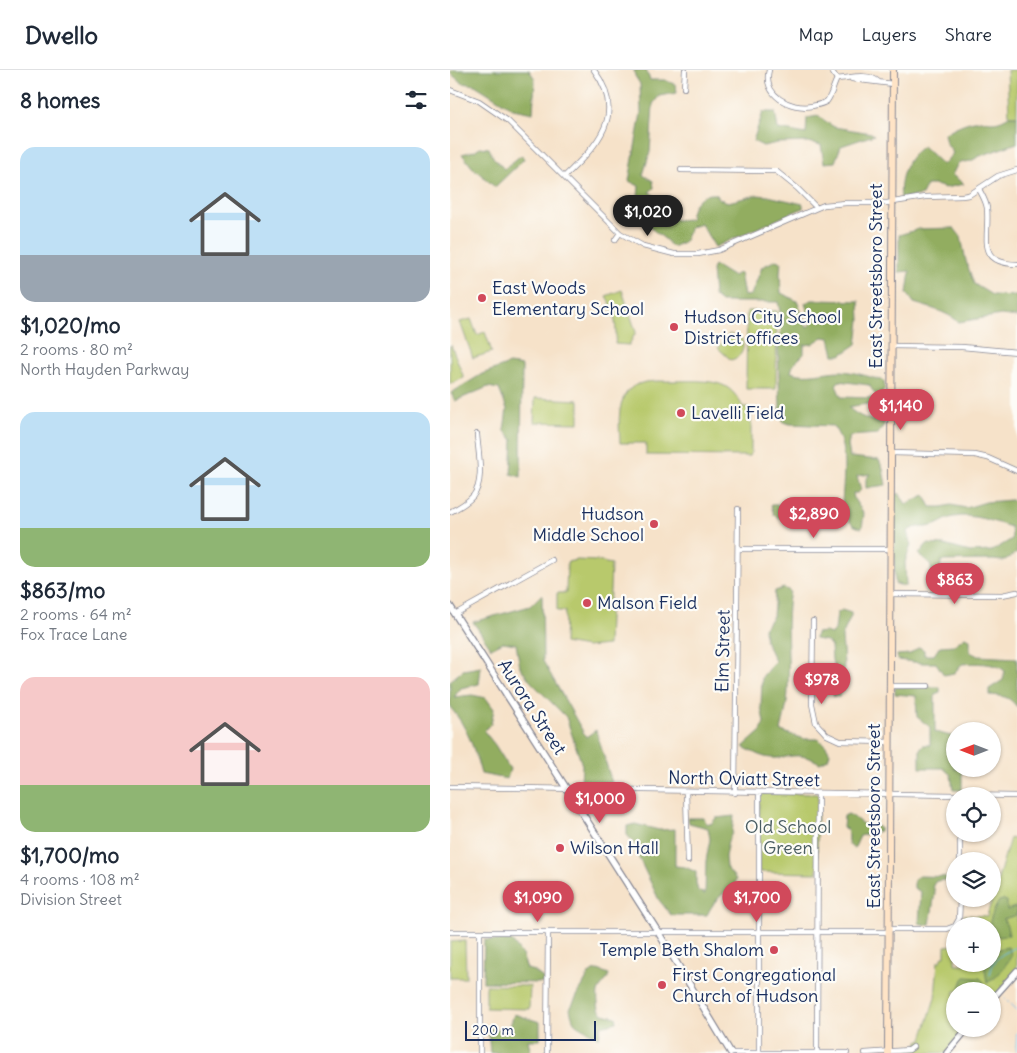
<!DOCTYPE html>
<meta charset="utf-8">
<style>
:root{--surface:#fff;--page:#f2f2f3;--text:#1f2937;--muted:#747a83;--line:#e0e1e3;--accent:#d1495b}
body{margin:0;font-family:Delius,sans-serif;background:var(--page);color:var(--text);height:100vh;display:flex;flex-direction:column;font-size:19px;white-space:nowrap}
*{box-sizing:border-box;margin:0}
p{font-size:16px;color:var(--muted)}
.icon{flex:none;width:28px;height:28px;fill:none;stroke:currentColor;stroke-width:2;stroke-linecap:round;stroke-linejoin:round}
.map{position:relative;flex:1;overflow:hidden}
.drawer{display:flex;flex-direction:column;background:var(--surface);width:450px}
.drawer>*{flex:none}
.needle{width:32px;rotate:270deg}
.fabs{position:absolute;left:496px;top:652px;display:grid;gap:10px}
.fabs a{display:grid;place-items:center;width:55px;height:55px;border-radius:50%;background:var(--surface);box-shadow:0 1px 4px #0004;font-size:25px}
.scale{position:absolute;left:15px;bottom:12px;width:131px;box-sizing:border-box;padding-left:5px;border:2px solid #1b2f5e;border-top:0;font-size:14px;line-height:18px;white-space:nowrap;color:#1b2f5e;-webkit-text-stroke:4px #fdfcf7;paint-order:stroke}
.price{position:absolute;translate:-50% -42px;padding:0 11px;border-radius:18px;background:var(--accent);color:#fff;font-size:16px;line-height:32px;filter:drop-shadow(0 1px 2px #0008)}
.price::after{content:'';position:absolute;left:50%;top:30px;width:15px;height:11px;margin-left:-8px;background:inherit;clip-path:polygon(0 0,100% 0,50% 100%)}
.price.on{background:#222;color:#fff}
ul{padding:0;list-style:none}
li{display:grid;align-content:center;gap:10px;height:265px;padding:0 20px}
li span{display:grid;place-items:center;height:155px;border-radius:15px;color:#555}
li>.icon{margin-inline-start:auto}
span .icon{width:90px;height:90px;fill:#fffc;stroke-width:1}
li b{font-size:21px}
h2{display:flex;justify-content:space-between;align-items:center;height:60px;padding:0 20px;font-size:21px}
header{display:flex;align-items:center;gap:30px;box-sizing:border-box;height:70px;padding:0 25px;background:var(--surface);border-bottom:1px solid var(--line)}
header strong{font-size:24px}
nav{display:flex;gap:28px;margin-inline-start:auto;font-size:18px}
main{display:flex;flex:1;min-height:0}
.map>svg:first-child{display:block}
</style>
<header>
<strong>Dwello</strong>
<nav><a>Map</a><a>Layers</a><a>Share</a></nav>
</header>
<main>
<section class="drawer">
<h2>8 homes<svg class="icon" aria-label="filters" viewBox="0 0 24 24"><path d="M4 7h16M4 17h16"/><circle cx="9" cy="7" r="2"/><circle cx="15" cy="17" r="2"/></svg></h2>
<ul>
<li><span style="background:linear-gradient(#bfe0f5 70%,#9aa5b1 0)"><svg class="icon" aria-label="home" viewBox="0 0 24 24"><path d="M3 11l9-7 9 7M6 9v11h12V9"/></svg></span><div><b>$1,020/mo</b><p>2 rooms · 80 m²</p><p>North Hayden Parkway</p></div></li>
<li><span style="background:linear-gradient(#bfe0f5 75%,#8fb573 0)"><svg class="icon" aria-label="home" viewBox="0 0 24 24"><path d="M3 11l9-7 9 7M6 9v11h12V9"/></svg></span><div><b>$863/mo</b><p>2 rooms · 64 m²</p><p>Fox Trace Lane</p></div></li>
<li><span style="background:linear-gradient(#f6c9c9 70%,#8fb573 0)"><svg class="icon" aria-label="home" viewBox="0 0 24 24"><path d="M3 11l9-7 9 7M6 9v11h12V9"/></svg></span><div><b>$1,700/mo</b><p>4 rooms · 108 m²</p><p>Division Street</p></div></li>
</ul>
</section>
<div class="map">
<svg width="567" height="983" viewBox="0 0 567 983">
<rect width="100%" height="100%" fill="#fdfcf7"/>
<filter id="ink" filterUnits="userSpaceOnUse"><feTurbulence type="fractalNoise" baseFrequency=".02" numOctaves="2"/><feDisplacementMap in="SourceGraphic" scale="10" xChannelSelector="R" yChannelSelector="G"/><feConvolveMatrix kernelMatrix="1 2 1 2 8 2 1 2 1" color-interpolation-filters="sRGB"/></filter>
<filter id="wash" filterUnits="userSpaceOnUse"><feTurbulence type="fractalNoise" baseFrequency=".0096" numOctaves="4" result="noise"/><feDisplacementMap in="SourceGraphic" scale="20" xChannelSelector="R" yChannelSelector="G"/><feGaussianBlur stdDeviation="1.12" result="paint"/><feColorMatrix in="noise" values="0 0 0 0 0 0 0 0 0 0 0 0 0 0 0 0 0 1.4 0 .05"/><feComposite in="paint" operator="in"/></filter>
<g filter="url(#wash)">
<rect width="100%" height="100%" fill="#f6e2c9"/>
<path fill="#b8c96c" stroke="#6a7c65" d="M557 0H567V46H559Z
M172 220 186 262 179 275 165 274C168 259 164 238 156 226Z
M297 241H327L326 319H296Z
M21 249 27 265 35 262 42 282 23 288 10 252Z
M279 264 291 268C296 278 292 287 281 290L268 278Z
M1 275 14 308 0 314V276Z
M207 311C227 312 263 307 278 318 285 323 289 330 293 337H298L301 340V382L299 386 196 385V373H170C169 353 165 319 192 313 197 311 202 312 207 311Z
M85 328 129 330V353L84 352Z
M127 490 147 491 161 494 158 575 137 577 114 573 115 541H107V523H116L117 492Z
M309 723 368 724 367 803 309 802Z
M560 768 567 770V901L543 929 542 921H505V959H517L497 983H415H432L467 976 468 971 472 969 485 928 488 891H491L493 886H495V876L505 875V860V894H542V856H508L514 845 537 846Z
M15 871 16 908H0V872Z
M36 915 80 916 79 939 36 938Z"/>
<path fill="#92ad60" stroke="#566e5f" d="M2 0H79L85 9 83 43 63 39 25 15 12 13 0 3Z
M184 0H196L200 10H215L226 15 227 23 209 26 203 34 200 82 193 105 203 111 204 118 199 122 205 126 214 142 226 150 240 149C242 134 249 123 266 124L270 129 278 132 307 125 318 126 353 134V138L265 177 251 154 241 157 234 172 222 177 216 170 202 159 185 139 188 127 189 116 179 111 191 43 190 14 185 6Z
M313 42H325L328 59 356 64 357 48 368 46 384 57 421 63 424 65 391 76 385 92 374 93 371 75 358 72 327 73 313 76 303 71Z
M559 46H567V73L530 86 521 91 508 93 502 105 514 114 495 118 486 115H477L472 125 451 128C448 109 457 86 473 76L493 95 503 83 496 73 494 64C503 58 513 53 524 51 539 50 544 56 559 46Z
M30 77 39 78 43 87 54 99 70 86 73 87 74 89 45 117 22 97 12 84 24 81Z
M504 158 511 167 516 191 524 214 542 225 567 226V247L551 245 509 252C495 241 480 238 464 233L457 223 460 201 449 202V165L469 159Z
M326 190 331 192 330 204 331 223 347 231 357 257 361 254 355 233 362 230 409 231 410 250 407 274 391 285H384L380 268 373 267 362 274 354 275V284L343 295 341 302C357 308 374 301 391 301 406 302 420 307 434 311L435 319 428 325 425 324 419 315 389 311 386 315 391 327 422 328 430 332 398 337C408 347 421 351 435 353L428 364 400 366 398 375 400 387 429 390 433 399 436 415 416 418V409L420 404 407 406 411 420 408 423H403L404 429 414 444 412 458C401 457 398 450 395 440L391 437 367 444C354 436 341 447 329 449L324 445 321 435 392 434C393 410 399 376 383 356L340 354 333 352 330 341 328 278 332 252 328 232H271L264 226 262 200 264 195 282 206 290 203 294 226 301 225 312 197Z
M59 294 72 296 71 407 61 404 63 370 54 360 57 339 49 319 38 317 5 331 1 323 32 304Z
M449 423 456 434 475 425 481 437H492L501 435 516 438 536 432 561 430 567 431V483L553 491 543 490 491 491 490 506 483 507 480 494 469 484 477 474 494 475 520 482 542 481 562 469 561 457C544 452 522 443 504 447 496 448 490 454 482 456 471 459 466 454 457 462L461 475 455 492 456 516 445 514 442 426Z
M334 518 340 521C334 551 340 587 338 619 338 633 334 647 331 661L354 669H368L376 676 380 683 378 689 370 693C343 678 337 692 315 687 307 685 299 680 293 677L311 661 314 652 311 637 312 607 325 591 315 570 314 558 323 546 325 521Z
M92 524 93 591 136 667 146 660 162 713 131 712 132 695 116 647 81 612 70 597 66 574 53 572 41 578 23 552 80 536Z
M392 540 401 543V546L392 566 394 594 392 620 389 627 383 626 385 600 382 590 381 576 377 571 365 569 366 563 375 562 381 564 385 560 387 543Z
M515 567 520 569V582L528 586 567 588V637C559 626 553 626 539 625V619L553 610 555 601C545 592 524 593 512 594L504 603 494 605 486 593H472L447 590V585L460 584 469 577 474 580V585H484L490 576 504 575Z
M31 597 29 614 11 618 4 627 22 625 36 628 44 639 41 654 34 661 45 675 60 699 57 709 31 704C24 678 18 658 0 637V611L13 600Z
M445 617H490V622L485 624V662L505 667V699H512V720H503L501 705 493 698H470V679L473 675H480V657L467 647 466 626 445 624Z
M398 744C404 746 407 751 413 754 419 756 424 754 430 758V761L410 766 405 777 403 778C394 772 400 767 397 759L393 758 394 746Z
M284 746 282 763 278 771 275 787 276 797 286 809 285 815C271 825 265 829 257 845H221L209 830 187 784 185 774 177 765V756L185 754 209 760 225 759V796L235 797 246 802V813L248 821 255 824 256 791 260 769 258 758 239 753 238 748H254L256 753 261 754 266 748Z
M469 806 505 807V809L486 811 483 815 485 823 480 854 476 855 469 853 471 822 464 818V809Z
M553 830 557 831V840L565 837 567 839V845L553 849 557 856 559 865 549 867 543 862 542 856H540C539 848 545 838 549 831Z
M34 870 62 871 72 885 77 899 84 901 93 908V913L33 912Z
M558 877 562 885C557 893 546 911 537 912L534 894H542L543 884 548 879Z
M148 900 159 904C157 913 151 914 148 922 147 927 148 934 149 939L153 944 166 947 167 952 151 956 149 968C144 963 126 956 124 952 122 949 121 943 120 939L139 904 143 901Z
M515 907 530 908 534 912 533 921H509L513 909Z
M64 944 90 952V970H78L81 983H40L38 959H59Z"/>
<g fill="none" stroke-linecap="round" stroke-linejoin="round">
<path stroke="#6cbee8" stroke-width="1" d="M540 905C543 887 552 884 567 877
M555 928 567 940
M567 963 566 977 567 982"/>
</g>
</g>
<g filter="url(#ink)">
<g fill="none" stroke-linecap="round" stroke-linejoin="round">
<defs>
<path id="minor" d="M319 0C312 25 340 40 362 36 367 35 373 34 377 31 382 25 383 16 387 9L381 0
M387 9C401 8 417 2 429 12
M402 9 443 14
M234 18 235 0
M0 20 29 31 58 51 170 163 193 176 224 184H248L269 180 374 135 396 133H437L475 127 512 126 519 125 548 106 567 100
M231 100 326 101 347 118 366 137
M114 107C146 76 178 46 144 0
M529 119C532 125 536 131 537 138 540 167 525 193 567 194
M165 170 170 163
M441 276 512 277 567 282
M441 383 525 385 538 388 567 401
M0 442C8 438 17 433 23 426 35 411 28 382 27 364
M288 479H440
M440 524 552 525 567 522
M5 544 102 490
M363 551 362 634 366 653 377 665 390 671 439 672
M439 616H478
M0 717 567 726
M236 722 238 791
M285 723 288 439
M510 791V764
M505 856 509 849 510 829
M439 859H497L505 856
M0 862H439
M30 983V863
M97 983 98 863
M281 983H397
M309 983V723
M367 983 368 724
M415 983 459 980 463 977"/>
<path id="tertiary" d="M0 536 208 862 281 983
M542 929 567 901
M497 983 517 959"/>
<path id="secondary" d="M438 983 443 0"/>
</defs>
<use href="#minor" stroke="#888894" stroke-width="6"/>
<use href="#tertiary" stroke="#888894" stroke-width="8"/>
<use href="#secondary" stroke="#888894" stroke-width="8"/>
<use href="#minor" stroke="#fff" stroke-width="4.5"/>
<use href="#tertiary" stroke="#fff" stroke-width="5.5"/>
<use href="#secondary" stroke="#ffe4c6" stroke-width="6"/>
</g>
</g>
<g fill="#d1495b" stroke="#fdfcf7" stroke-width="2">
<circle cx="32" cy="228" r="5"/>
<circle cx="224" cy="257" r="5"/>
<circle cx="231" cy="343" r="5"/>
<circle cx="204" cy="454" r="5"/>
<circle cx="137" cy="533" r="5"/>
<circle cx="110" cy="778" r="5"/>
<circle cx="324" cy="880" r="5"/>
<circle cx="212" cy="915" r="5"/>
</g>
<g text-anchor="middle" stroke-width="4.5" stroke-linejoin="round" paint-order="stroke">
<g font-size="18" fill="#1b2f5e" stroke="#fdfcf7">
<text transform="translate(426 206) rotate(-90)" y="6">East Streetsboro Street</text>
<text transform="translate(273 581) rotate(-89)" y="6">Elm Street</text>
<text transform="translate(82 637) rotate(57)" y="6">Aurora Street</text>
<text transform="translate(294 709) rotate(1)" y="6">North Oviatt Street</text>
<text transform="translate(424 746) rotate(-90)" y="6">East Streetsboro Street</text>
</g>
<g font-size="18" fill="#1b2f5e" stroke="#fdfcf7" text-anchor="start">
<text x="42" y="224">East Woods<tspan x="42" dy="21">Elementary School</tspan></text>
<text x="234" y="253">Hudson City School<tspan x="234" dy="21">District offices</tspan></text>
<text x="241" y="349">Lavelli Field</text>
<text x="194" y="450" text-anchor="end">Hudson<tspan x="194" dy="21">Middle School</tspan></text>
<text x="147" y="539">Malson Field</text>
<text x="120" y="784">Wilson Hall</text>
<text x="314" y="886" text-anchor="end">Temple Beth Shalom</text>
<text x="222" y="911">First Congregational<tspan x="222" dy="21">Church of Hudson</tspan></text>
</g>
<g font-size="18" fill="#4a5d62" stroke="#fdfcf7">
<text x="338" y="763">Old School<tspan x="338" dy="21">Green</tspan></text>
</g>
</g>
</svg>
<div class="fabs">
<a><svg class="needle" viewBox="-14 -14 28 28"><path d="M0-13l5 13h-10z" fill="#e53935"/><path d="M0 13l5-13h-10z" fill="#747a83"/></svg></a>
<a><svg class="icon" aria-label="locate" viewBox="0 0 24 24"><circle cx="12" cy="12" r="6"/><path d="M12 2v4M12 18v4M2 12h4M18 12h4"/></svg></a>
<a><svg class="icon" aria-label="layers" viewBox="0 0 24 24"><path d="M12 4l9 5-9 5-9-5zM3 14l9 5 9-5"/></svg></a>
<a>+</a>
<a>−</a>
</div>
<div class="scale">200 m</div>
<b class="price on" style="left:198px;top:167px">$1,020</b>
<b class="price" style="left:451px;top:361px">$1,140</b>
<b class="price" style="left:364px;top:469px">$2,890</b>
<b class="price" style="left:505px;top:535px">$863</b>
<b class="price" style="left:372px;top:635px">$978</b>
<b class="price" style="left:150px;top:754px">$1,000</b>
<b class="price" style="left:88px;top:853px">$1,090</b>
<b class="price" style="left:307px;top:853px">$1,700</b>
</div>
</main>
